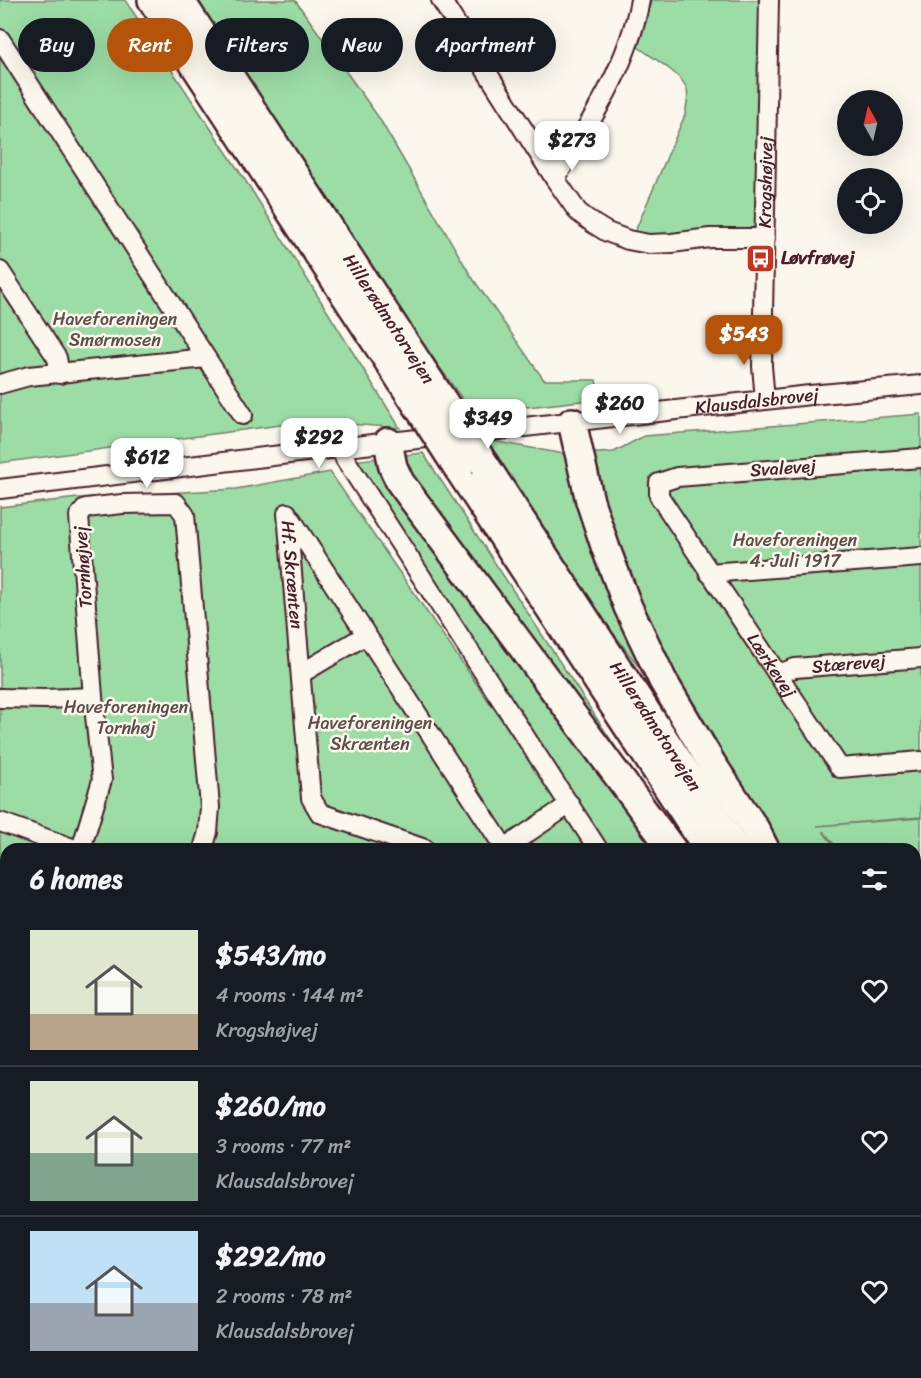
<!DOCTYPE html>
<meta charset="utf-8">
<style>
:root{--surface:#171b24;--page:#20242c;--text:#f1f3f6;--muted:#9ea1a6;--line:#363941;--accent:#b45309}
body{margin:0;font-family:Sriracha,sans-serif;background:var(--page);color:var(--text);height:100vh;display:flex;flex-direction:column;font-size:22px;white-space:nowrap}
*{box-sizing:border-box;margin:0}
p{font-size:20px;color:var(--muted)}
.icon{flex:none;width:33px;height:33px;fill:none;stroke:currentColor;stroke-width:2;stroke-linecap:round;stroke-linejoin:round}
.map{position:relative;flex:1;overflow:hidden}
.details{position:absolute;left:0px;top:843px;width:921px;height:536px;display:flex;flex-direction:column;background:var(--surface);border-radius:18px 18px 0 0;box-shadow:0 6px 24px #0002}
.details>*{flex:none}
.banner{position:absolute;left:18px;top:18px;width:600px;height:54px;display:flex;gap:12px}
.needle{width:39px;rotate:352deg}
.fabs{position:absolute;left:837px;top:90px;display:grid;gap:12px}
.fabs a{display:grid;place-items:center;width:66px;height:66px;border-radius:50%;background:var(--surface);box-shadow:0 6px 24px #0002;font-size:30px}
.price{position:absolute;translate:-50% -51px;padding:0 14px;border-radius:12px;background:#fff;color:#222;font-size:20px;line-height:39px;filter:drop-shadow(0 2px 3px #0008)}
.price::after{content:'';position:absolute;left:50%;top:36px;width:18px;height:14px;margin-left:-9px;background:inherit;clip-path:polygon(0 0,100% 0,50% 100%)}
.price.selected{background:var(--accent);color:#fff}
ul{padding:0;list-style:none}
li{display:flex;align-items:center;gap:18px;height:150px;padding:0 30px}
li+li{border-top:2px solid var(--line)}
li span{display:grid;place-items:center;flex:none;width:168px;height:120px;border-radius:0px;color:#555}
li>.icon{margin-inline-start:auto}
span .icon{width:72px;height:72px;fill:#fffc;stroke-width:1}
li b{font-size:26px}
h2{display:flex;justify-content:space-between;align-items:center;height:72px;padding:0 30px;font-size:26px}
.pill{padding:0 21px;border-radius:27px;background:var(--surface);box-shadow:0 6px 24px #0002;font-size:21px;line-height:54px}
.pill.selected{background:var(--accent);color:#fff}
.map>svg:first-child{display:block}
</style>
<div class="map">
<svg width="921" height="1378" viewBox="0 0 921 1378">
<rect width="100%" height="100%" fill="#fbf7ec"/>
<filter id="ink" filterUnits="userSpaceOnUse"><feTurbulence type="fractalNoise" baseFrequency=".0167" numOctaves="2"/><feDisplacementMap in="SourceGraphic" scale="12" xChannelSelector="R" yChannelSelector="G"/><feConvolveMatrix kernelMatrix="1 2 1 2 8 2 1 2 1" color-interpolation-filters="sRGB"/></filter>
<g filter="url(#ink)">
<path fill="#9cdda6" stroke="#737e68" stroke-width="1.5" d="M0 0H125L251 189 400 428 310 421 0 463Z
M193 0H295L379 118 471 276 544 380H596L600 399 472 413 327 208Z
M651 0H761L758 232 633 236 685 115C686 106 690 95 686 87 680 73 650 56 638 47L648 16Z
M921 414V817L817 826 921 818V920L915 916V849H838L823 831 836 849H775L760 826 610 629 487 440 570 455 614 452 644 436Z
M423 453 639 783 664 849H602L351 461Z
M330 472 591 849H6V1372H903V1378H0V507L78 498 236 489Z
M915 918 921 922V1070L915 1062Z
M915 1223 921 1231V1373L915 1290Z"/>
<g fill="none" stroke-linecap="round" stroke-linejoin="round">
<defs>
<g id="minor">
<path d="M441 0 555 179 578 212 594 224 607 232 628 240 649 244 672 243 710 238H765"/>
<path d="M0 39 243 415"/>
<path d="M555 179C590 123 628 66 640 0"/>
<path d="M0 271 57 358 60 374"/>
<path d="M0 384 29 376 206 358"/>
<path id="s1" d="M765 400 762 366 769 0"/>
<path d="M342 448 345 459 598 849"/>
<path id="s2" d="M921 458 677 477 659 483V496L840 768 921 761"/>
<path id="s3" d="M0 489 355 446 810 395 921 385"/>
<path id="s4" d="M287 513 311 798 320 813 425 849"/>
<path d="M290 517 505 849"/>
<path d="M709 573 921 557"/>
<path d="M302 673 366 635"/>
<path id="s5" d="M778 674 795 668 921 658"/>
<path d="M0 698 45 699 93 697"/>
<path d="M0 822 75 849"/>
<path d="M505 848 570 804"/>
<path d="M81 849 102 780 93 697 79 516 86 508 122 504 176 503 185 515 210 807 208 832 203 849"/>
<path d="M915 871H921"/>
<path d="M0 911 6 906"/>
<path d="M0 1024 6 1020"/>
<path d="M0 1139 6 1134"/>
<path d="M0 1263 6 1259"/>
<path d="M602 1372 603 1378"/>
<path d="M725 1372V1378"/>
<path d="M19 1378 27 1372"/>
<path d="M213 1378 220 1372"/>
<path d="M403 1378 410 1372"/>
<path d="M580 1378 587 1372"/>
</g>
<g id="highway">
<path d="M152 0 417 405"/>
<path id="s6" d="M180 0 441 398"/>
<path d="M572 422 590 501 606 549 628 607 663 681 712 764 755 829 765 849"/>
<path d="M388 442 393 467 400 482 672 849"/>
<path id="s7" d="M485 465 736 849"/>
<path d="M459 470 708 849"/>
<path d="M915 1084 921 1095"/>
<path d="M915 1119 921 1128"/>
<path d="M915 1160 921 1169"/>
<path d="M915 1195 921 1204"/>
<path d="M912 1372V1378"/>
</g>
</defs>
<use href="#minor" stroke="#4a1f2b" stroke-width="22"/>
<use href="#highway" stroke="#4a1f2b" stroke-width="32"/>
<use href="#minor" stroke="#fbf7ec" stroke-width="18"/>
<use href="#highway" stroke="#fbf7ec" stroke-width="27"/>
<defs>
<path id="highway-bridge" d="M441 398 485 465
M417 405 459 470"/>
</defs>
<use href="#highway-bridge" stroke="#4a1f2b" stroke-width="32" stroke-linecap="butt"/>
<use href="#highway-bridge" stroke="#fbf7ec" stroke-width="27"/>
</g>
</g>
<defs>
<symbol id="bus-square" viewBox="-11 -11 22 22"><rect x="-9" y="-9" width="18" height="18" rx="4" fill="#c8321e" stroke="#fbf7ec"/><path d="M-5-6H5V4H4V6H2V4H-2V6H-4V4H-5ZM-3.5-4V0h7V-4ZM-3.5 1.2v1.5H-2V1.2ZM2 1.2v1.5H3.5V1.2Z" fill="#fff"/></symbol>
</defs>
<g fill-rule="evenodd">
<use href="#bus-square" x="744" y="242" width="33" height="33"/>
</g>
<g text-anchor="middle" stroke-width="5" stroke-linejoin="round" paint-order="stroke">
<g font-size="18" fill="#4a1f2b" stroke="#fbf7ec">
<text dy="6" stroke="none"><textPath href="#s1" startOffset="218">Krogshøjvej</textPath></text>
<text dy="6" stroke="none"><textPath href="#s6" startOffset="381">Hillerødmotorvejen</textPath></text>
<text dy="6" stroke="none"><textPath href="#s3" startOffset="762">Klausdalsbrovej</textPath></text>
<text transform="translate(783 468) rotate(-4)" y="6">Svalevej</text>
<text transform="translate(83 567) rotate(-94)" y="6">Tornhøjvej</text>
<text dy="6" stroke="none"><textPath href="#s4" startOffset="62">Hf. Skrænten</textPath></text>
<text dy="6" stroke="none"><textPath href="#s5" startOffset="72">Stærevej</textPath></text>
<text dy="6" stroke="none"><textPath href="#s2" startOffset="480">Lærkevej</textPath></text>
<text dy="6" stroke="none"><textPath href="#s7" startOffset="312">Hillerødmotorvejen</textPath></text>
</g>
<g font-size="18" font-weight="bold" fill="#4a1f2b" stroke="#fbf7ec" text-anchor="start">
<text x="781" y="264">Løvfrøvej</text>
</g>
<g font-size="18" fill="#5e4e4a" stroke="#fbf7ec">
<text x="115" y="325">Haveforeningen<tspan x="115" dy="21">Smørmosen</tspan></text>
<text x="795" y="546">Haveforeningen<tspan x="795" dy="21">4. Juli 1917</tspan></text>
<text x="126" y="713">Haveforeningen<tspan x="126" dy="21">Tornhøj</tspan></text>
<text x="370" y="729">Haveforeningen<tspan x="370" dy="21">Skrænten</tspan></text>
</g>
</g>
</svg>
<div class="fabs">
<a><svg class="needle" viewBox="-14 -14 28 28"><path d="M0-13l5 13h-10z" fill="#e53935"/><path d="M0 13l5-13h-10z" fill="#9ea1a6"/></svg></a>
<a><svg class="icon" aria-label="locate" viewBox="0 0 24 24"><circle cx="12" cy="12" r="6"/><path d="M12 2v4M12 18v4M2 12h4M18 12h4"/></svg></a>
</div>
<b class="price" style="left:572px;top:172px">$273</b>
<b class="price selected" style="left:744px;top:366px">$543</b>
<b class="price" style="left:620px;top:435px">$260</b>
<b class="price" style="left:488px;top:450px">$349</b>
<b class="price" style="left:319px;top:469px">$292</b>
<b class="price" style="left:147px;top:489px">$612</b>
<div class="banner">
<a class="pill">Buy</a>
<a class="pill selected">Rent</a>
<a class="pill">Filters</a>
<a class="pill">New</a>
<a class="pill">Apartment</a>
</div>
<section class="details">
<h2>6 homes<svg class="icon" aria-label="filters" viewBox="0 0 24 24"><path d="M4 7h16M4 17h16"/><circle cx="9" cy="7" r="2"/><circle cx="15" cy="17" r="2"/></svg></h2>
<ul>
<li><span style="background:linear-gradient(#dfe7d0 70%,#b9a48a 0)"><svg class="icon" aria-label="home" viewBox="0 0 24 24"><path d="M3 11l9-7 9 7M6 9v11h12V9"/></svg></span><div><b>$543/mo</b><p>4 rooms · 144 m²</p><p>Krogshøjvej</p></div><svg class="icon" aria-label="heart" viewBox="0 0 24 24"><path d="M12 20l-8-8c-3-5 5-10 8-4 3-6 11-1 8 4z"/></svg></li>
<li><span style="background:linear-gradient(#dfe7d0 60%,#7fa58c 0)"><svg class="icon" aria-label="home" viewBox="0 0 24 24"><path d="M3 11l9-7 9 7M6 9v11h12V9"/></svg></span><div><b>$260/mo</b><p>3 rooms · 77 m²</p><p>Klausdalsbrovej</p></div><svg class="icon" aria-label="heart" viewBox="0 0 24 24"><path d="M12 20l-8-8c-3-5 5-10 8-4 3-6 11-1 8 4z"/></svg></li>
<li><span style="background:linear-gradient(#bfe0f5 60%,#9aa5b1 0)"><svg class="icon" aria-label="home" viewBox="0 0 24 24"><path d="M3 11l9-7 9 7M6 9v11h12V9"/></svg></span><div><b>$292/mo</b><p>2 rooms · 78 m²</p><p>Klausdalsbrovej</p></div><svg class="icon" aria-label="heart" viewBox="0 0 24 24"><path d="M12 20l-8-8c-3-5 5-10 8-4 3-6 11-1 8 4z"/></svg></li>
</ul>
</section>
</div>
